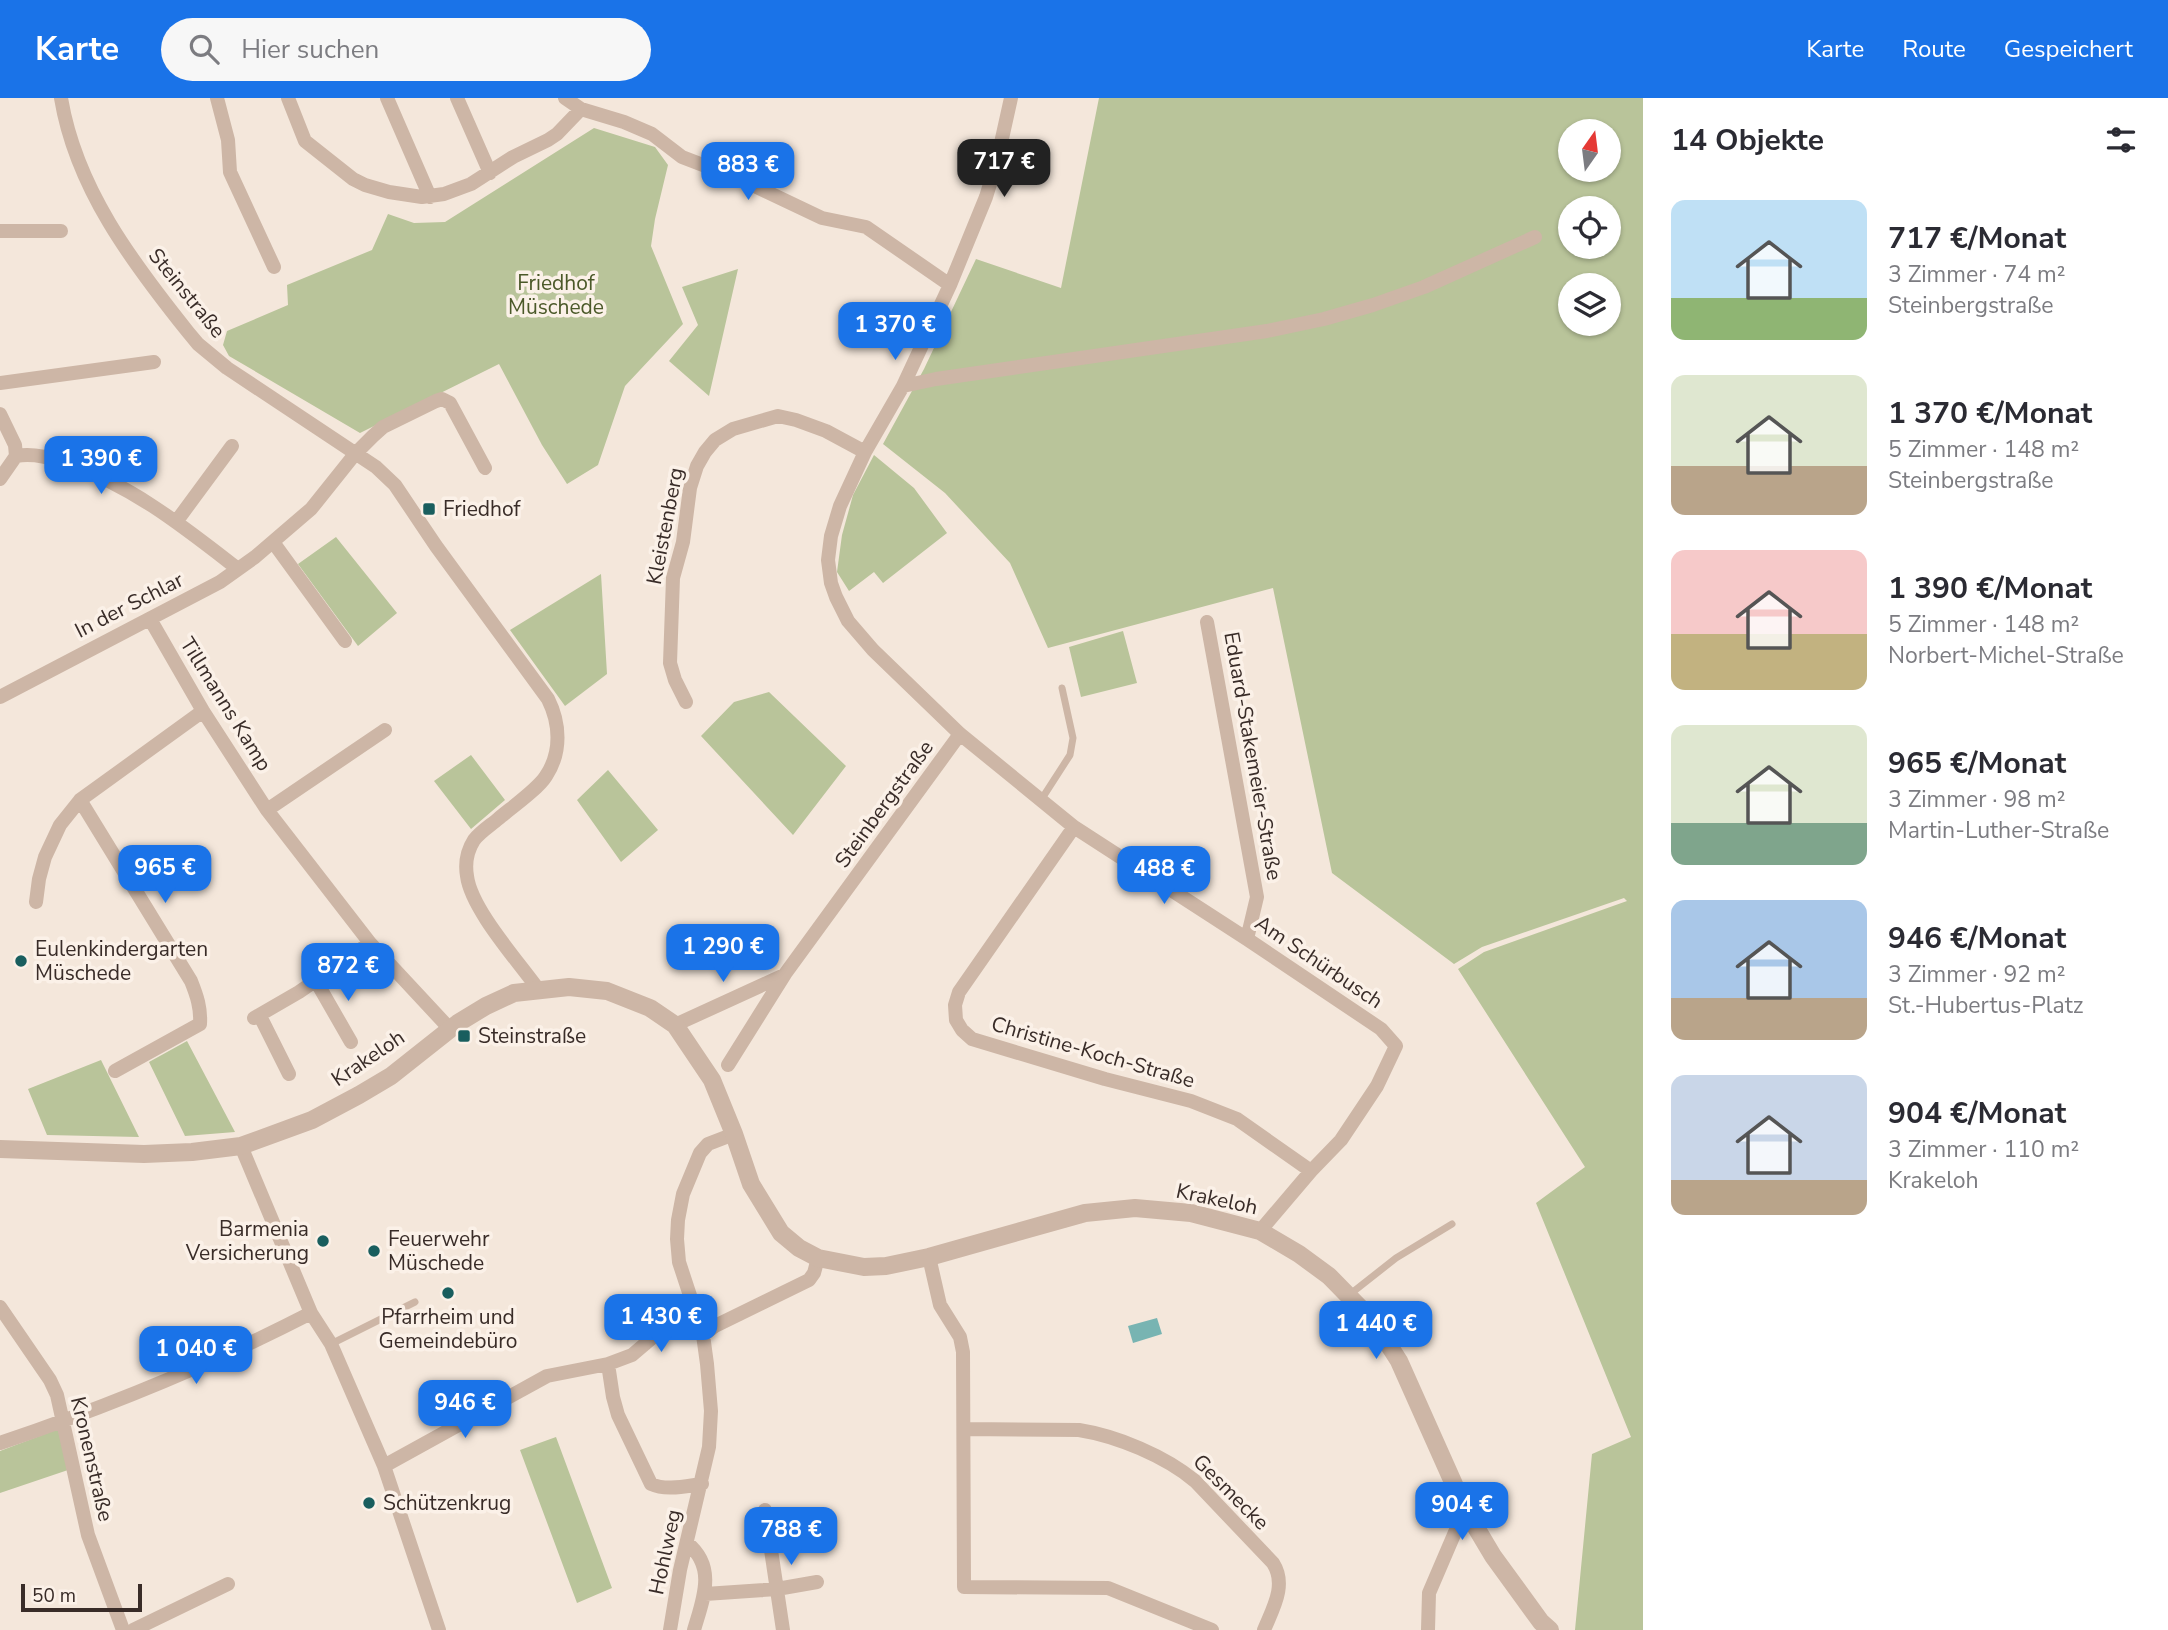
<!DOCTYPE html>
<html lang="de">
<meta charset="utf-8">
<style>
:root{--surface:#fff;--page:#f7f7f7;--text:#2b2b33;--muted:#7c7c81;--accent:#1a73e8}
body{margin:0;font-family:"Nunito Sans",sans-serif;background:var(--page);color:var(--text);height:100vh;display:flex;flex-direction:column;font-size:26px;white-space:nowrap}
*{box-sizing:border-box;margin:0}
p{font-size:23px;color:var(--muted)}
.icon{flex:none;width:38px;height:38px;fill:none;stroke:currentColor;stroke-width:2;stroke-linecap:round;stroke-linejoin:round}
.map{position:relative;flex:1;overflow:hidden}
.details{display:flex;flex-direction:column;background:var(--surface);width:525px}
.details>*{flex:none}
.needle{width:46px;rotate:14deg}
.tools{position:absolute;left:1558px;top:21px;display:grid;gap:14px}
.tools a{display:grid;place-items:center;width:63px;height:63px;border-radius:50%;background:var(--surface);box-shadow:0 2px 5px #0004;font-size:35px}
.scale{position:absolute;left:21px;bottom:18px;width:121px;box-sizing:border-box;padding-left:7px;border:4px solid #392c28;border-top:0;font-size:19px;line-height:24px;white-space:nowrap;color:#392c28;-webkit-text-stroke:5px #fbf1e8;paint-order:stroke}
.price{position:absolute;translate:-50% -60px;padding:0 16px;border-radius:14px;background:var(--accent);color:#fff;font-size:23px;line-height:46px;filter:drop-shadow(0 2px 4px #0008)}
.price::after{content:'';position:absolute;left:50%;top:42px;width:21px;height:16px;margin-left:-10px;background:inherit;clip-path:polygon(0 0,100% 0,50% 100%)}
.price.current{background:#222;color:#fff}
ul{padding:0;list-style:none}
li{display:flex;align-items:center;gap:21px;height:175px;padding:0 28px}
li span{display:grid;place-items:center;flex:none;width:196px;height:140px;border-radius:14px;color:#555}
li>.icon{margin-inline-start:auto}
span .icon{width:84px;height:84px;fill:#fffc;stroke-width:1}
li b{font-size:30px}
h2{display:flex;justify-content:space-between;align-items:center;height:84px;padding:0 28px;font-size:30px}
header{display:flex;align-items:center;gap:42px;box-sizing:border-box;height:98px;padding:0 35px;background:var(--accent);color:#fff}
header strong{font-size:33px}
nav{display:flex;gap:38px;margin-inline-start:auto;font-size:24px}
.search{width:490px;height:63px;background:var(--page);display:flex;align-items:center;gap:18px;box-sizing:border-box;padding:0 24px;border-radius:38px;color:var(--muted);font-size:26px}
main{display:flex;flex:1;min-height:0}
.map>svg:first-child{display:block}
</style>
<header>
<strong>Karte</strong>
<div class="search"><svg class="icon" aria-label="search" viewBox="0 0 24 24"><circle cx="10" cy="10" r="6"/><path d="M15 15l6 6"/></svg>Hier suchen</div>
<nav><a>Karte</a><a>Route</a><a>Gespeichert</a></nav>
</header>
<main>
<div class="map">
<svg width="1643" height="1532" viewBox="0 0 1643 1532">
<rect width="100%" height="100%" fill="#f4e7db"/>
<path fill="#b9c49a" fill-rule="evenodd" d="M1099 0H1643V1532H1575L1592 1356 1631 1339 1536 1105 1585 1069 1458 871 1484 854 1627 803 1624 800 1482 849 1454 866 1332 775 1273 490 1048 550 1010 465 945 395 883 346 924 271 976 161 1061 190ZM1570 33H1608V72H1570ZM1570 110H1608V149H1570ZM1570 187H1608V226H1570Z
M594 30 655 49 668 67 655 121 651 148 683 226 625 288 598 367 567 386 542 347 499 266 360 335 229 258 223 247 227 233 288 207 287 187 372 152 388 116 414 125 445 124Z
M738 171 709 298 669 263 698 227 682 189Z
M874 357 914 390 947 435 883 485 874 474 849 493 837 474 842 437 853 397Z
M336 439 397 515 358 548 298 466Z
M601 476 607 576 565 608 510 532Z
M1123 533 1137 585 1081 599 1069 549Z
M769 594 846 668 793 737 701 638 734 604Z
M471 657 505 702 471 731 434 683Z
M608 672 658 732 621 764 577 702Z
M187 943 235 1034 185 1038 149 964Z
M101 962 139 1039 47 1037 28 991Z
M58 1331 68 1372 0 1395V1353Z
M556 1339 612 1490 577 1505 520 1352Z"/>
<path fill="#78b4b2" d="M1157 1220 1162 1236 1133 1245 1128 1228Z"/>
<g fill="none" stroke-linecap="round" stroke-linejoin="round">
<path stroke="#cdb6a6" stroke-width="7" d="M1041 702 1070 657 1073 640 1062 590
M1349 1197 1396 1160 1452 1126
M331 1246 415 1204"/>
<path stroke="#cdb6a6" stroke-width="14" d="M61 0C76 90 132 164 188 234L198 246 227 270 376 369 395 387 436 448 548 601C560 625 562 654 546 678 538 691 511 710 498 721 491 727 480 734 474 742 467 753 465 766 467 778 471 811 518 863 538 891
M217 0 228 42 230 74 274 169
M288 0 305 43 353 81 365 87 389 94 422 99 444 96 471 86 513 59 548 42 557 36 581 11
M387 0 430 99
M457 0 490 75
M565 0 581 11 624 24 652 36 682 59 742 82 822 120 866 129 950 187
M1011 0 997 63 986 99 950 187 903 288 865 354 840 408 831 438 828 462 831 485 836 499 848 523 873 552 960 636 1074 729 1247 841 1381 931 1396 948 1377 988 1341 1042 1311 1073 1260 1133
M0 133H61
M0 285 154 264
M903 288 936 281 1267 233 1324 221 1373 207 1424 189 1535 139
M0 316 15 347 16 358C35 355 51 360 69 366 133 388 185 430 238 471
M0 381 16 358
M176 424 232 348
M273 444 345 543
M150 521 203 613 267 712 370 845 450 931
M1207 524 1257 799 1247 841
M0 599 220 484 255 459 311 411 355 356 373 338 383 329 436 303 442 301 450 305 485 370
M686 604 675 582 670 565 673 480 683 444 690 390 697 368 705 354 715 342 733 331 778 318 796 322 826 333 865 354
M80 702 191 883C197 898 201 910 200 926L115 973
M267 712 385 632
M1074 729 959 894 955 907 956 922 962 932 972 941 1105 981 1191 1003 1237 1021 1311 1073
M36 804 39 781 45 759 60 727 80 702 203 613
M316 883 351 944
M260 918 289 976
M254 920 299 894 370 845
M675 927 784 877
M728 967 785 876 960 636
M241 1048 311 1215 331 1246 384 1368 439 1532
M929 1159 940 1207 960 1239 963 1254 964 1489 1108 1490 1212 1532
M0 1209 50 1282 57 1297 88 1437 123 1532
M703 1237 715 1228 809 1182 814 1175 818 1160
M608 1266 613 1299 618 1317 651 1386C666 1393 686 1388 702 1386
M964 1331 1079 1332C1117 1338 1165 1358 1195 1383L1273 1465C1287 1487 1273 1510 1264 1532
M0 1345C106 1309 212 1266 311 1215
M384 1368 547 1278 608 1266 632 1257 692 1206
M765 1412 783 1532
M687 1445C717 1469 703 1501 694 1532
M705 1496 777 1491 817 1484
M133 1532 228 1486
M670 1532 680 1472 709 1349 711 1313 707 1266 703 1237 679 1164 677 1141 678 1122 683 1096 700 1055 708 1046 734 1036
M1428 1532 1429 1495 1465 1411"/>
<path stroke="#cdb6a6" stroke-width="18" d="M0 1051 144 1056 192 1054 241 1048 312 1022 359 997 391 978 458 925 486 908 514 895 569 889 607 893 650 910 675 927 712 982 734 1036 751 1086 781 1135 799 1150 818 1160 864 1169 886 1168 929 1159 1085 1115 1135 1110 1191 1115 1260 1133 1299 1156 1329 1178 1374 1224 1399 1263 1465 1411 1493 1458 1541 1524 1550 1532"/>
</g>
<g fill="#195e5e" stroke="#fbf1e8" stroke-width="2.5">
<rect x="422" y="404" width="14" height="14" rx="3.5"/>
<circle cx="21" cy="863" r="7"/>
<rect x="457" y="931" width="14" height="14" rx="3.5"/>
<circle cx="323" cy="1143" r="7"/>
<circle cx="374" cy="1153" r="7"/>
<circle cx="448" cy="1195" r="7"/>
<circle cx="369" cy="1405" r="7"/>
</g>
<g text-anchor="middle" stroke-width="7" stroke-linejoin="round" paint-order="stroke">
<g font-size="21" fill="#4b5929" stroke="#fbf1e8">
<text x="556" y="192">Friedhof<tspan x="556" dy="24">Müschede</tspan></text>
</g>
<g font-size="21" fill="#392c28" stroke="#fbf1e8">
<text transform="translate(187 195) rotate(51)" y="7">Steinstraße</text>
<text transform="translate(665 428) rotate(-79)" y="7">Kleistenberg</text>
<text transform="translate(129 507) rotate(-27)" y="7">In der Schlar</text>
<text transform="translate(226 606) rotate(58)" y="7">Tillmanns Kamp</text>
<text transform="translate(1253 658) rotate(80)" y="7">Eduard-Stakemeier-Straße</text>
<text transform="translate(884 706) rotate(-54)" y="7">Steinbergstraße</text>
<text transform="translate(1319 864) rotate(34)" y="7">Am Schürbusch</text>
<text transform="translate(1093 954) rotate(16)" y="7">Christine-Koch-Straße</text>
<text transform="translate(368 960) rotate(-34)" y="7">Krakeloh</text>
<text transform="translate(1217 1101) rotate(12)" y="7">Krakeloh</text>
<text transform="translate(92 1361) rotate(77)" y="7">Kronenstraße</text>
<text transform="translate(1231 1394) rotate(45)" y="7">Gesmecke</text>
<text transform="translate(665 1454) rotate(-78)" y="7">Hohlweg</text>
</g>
<g font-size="21" fill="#392c28" stroke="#fbf1e8" text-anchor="start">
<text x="443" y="418">Friedhof</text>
<text x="35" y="858">Eulenkindergarten<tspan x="35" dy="24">Müschede</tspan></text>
<text x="478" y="945">Steinstraße</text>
<text x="309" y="1138" text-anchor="end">Barmenia<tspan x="309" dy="24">Versicherung</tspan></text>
<text x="388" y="1148">Feuerwehr<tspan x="388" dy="24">Müschede</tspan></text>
<text x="448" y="1226" text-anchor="middle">Pfarrheim und<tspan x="448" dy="24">Gemeindebüro</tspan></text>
<text x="383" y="1412">Schützenkrug</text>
</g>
</g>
</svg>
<div class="tools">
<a><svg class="needle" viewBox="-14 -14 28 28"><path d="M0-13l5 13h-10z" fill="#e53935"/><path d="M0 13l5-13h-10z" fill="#7c7c81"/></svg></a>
<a><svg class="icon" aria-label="locate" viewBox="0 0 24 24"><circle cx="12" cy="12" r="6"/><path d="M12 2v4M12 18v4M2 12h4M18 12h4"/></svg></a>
<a><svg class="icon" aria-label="layers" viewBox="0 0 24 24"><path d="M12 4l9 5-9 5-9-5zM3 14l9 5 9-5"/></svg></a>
</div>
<div class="scale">50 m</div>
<b class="price current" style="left:1004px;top:101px">717 €</b>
<b class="price" style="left:748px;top:104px">883 €</b>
<b class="price" style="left:895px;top:264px">1 370 €</b>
<b class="price" style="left:101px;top:398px">1 390 €</b>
<b class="price" style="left:165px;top:807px">965 €</b>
<b class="price" style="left:1164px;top:808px">488 €</b>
<b class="price" style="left:723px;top:886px">1 290 €</b>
<b class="price" style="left:348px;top:905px">872 €</b>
<b class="price" style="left:661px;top:1256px">1 430 €</b>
<b class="price" style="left:1376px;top:1263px">1 440 €</b>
<b class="price" style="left:196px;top:1288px">1 040 €</b>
<b class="price" style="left:465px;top:1342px">946 €</b>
<b class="price" style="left:1462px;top:1444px">904 €</b>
<b class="price" style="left:791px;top:1469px">788 €</b>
</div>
<section class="details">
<h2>14 Objekte<svg class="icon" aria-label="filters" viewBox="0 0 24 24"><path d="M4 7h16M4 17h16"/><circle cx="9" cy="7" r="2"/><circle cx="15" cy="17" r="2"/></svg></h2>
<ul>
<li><span style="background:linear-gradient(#bfe0f5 70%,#8fb573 0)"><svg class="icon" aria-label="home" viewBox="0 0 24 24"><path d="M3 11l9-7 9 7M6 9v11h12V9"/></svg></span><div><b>717 €/Monat</b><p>3 Zimmer · 74 m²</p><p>Steinbergstraße</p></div></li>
<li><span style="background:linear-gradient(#dfe7d0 65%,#b9a48a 0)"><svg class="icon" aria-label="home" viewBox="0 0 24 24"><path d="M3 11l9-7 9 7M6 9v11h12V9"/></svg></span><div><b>1 370 €/Monat</b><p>5 Zimmer · 148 m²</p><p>Steinbergstraße</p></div></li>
<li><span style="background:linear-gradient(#f6c9c9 60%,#c2b280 0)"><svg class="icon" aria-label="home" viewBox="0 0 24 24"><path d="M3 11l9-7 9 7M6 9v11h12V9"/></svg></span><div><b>1 390 €/Monat</b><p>5 Zimmer · 148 m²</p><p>Norbert-Michel-Straße</p></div></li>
<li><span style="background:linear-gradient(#dfe7d0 70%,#7fa58c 0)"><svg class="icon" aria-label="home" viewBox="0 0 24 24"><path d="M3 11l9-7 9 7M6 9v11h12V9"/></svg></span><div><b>965 €/Monat</b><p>3 Zimmer · 98 m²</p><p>Martin-Luther-Straße</p></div></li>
<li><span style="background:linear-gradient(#a9c7e8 70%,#b9a48a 0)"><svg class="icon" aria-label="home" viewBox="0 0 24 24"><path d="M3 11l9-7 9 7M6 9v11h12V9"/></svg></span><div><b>946 €/Monat</b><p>3 Zimmer · 92 m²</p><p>St.-Hubertus-Platz</p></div></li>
<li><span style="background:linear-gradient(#c9d6e8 75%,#b9a48a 0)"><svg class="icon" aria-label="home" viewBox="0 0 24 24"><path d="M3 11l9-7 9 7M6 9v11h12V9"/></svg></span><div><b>904 €/Monat</b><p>3 Zimmer · 110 m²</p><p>Krakeloh</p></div></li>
</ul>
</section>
</main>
